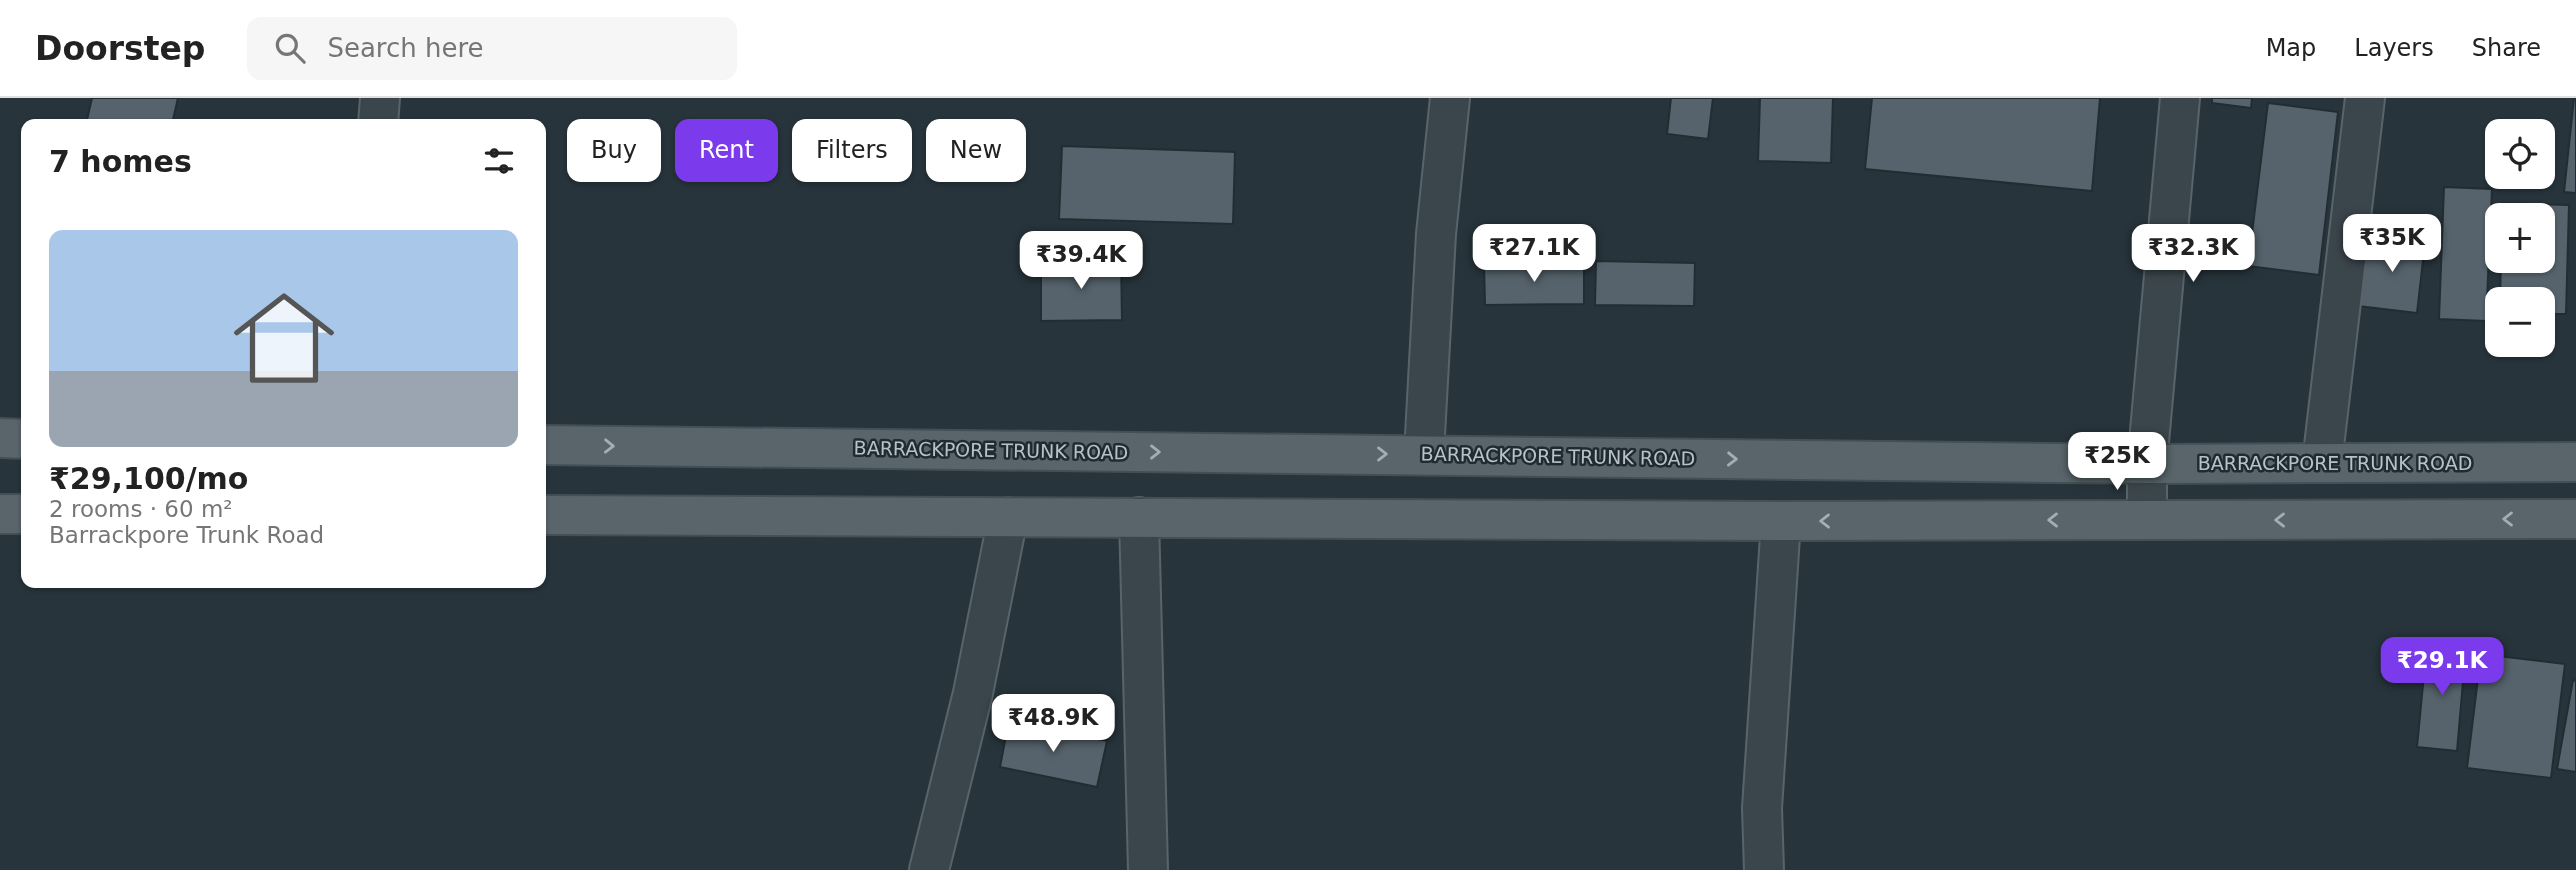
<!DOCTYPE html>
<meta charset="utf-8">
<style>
:root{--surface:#fff;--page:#f6f6f6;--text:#222;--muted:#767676;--line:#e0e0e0;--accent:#7c3aed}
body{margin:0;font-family:"DejaVu Sans",sans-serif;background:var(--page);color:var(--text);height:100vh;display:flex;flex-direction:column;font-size:26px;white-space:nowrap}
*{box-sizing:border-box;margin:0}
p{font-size:23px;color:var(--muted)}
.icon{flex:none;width:38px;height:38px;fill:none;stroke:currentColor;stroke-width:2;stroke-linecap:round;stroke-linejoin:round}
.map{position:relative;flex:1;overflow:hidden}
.details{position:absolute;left:21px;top:21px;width:525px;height:469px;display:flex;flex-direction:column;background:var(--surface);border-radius:14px;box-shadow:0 2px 5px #0004}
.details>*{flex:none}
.banner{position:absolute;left:567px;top:21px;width:665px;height:63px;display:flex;gap:14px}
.buttons{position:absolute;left:2485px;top:21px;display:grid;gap:14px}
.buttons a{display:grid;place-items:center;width:70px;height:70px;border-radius:14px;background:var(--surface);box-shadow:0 2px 5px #0004;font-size:35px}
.price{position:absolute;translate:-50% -60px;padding:0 16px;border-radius:14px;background:#fff;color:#222;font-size:23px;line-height:46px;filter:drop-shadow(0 2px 4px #0008)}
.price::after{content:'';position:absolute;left:50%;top:42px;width:21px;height:16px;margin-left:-10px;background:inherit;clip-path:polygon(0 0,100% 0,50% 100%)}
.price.selected{background:var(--accent);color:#fff}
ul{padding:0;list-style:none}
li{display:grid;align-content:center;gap:14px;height:371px;padding:0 28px}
li span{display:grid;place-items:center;height:217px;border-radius:14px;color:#555}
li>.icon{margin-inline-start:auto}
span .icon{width:126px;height:126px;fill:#fffc;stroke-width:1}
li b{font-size:30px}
h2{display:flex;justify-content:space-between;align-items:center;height:84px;padding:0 28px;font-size:30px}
.chip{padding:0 24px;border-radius:14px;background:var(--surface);box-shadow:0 2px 5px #0004;font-size:24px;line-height:63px}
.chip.selected{background:var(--accent);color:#fff}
header{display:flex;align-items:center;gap:42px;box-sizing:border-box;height:98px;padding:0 35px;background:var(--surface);border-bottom:2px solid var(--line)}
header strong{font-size:33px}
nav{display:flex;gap:38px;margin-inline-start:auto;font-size:24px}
.search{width:490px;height:63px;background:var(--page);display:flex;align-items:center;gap:18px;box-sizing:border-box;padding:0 24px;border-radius:14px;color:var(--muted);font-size:26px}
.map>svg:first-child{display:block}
</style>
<header>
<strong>Doorstep</strong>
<div class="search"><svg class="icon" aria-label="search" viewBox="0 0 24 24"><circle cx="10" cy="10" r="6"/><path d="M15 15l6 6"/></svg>Search here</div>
<nav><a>Map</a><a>Layers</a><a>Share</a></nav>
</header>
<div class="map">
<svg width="2576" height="772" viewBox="0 0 2576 772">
<rect width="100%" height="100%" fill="#27343b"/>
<path fill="#56636c" stroke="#222d33" stroke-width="2" d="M92 0H178L172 26H86Z
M1671 0H1713L1708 41 1667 36Z
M1760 0H1833L1831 65 1758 63Z
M1872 0H2100L2092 93 1865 71Z
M2212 0H2252L2251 10 2212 5Z
M2574 0H2576V95L2564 94Z
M2268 5 2338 14 2319 177 2248 168Z
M1062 48 1235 54 1233 126 1059 121Z
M2444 89 2492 91 2486 223 2439 221Z
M2502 105 2569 107 2566 216H2543V201H2500L2501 163H2543V117H2502Z
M2366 138 2425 145 2417 215 2358 208Z
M1121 162 1122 222 1041 223V163Z
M1596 163 1695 165 1694 208 1595 207Z
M1584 165V206L1485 207 1484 166Z
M2427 545 2466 549 2457 653 2417 649Z
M2481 556 2565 566 2551 680 2467 670Z
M2573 582 2576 583V674L2557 671Z
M1009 622 1107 643 1097 689 1000 669Z"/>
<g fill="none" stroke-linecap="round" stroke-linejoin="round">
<defs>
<path id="minor" d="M378 26 380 0
M1424 356 1436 136 1450 0
M2322 365 2365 0
M1139 419 1148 772
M2147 422V366L2180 0
M929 772 973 595 1008 419
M1764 772 1762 710 1781 423"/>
<path id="major" d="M0 340 26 341
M541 347 2147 366 2576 364
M0 416H26
M541 417 1781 423 2576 421"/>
</defs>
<use href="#minor" stroke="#59646a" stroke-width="42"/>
<use href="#major" stroke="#444f55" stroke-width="42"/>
<use href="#minor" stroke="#3b464c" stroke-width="38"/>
<use href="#major" stroke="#59656b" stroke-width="38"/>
</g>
<defs><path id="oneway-chevron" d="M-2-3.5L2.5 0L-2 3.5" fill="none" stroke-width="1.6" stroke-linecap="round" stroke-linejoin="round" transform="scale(1.75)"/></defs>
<g stroke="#a4afb5">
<use href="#oneway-chevron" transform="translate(609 348) rotate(1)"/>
<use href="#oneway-chevron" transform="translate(1155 354)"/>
<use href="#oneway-chevron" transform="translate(1382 356)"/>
<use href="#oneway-chevron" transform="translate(1732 361) rotate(1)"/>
<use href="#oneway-chevron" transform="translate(2508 421) rotate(180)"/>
<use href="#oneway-chevron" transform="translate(2053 422) rotate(180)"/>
<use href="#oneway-chevron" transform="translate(2280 422) rotate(180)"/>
<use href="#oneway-chevron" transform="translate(1825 423) rotate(180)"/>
</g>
<g text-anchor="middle" stroke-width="5" stroke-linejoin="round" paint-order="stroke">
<g font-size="19" fill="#b7c1c7" stroke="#202b31">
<text transform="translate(991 352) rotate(1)" y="7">BARRACKPORE TRUNK ROAD</text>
<text transform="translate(1558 358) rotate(1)" y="7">BARRACKPORE TRUNK ROAD</text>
<text x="2335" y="372">BARRACKPORE TRUNK ROAD</text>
</g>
</g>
</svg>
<div class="buttons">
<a><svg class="icon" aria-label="locate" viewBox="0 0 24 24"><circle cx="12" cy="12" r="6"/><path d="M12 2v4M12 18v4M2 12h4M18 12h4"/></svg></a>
<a>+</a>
<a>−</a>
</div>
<b class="price" style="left:2392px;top:176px">₹35K</b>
<b class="price" style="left:1534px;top:186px">₹27.1K</b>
<b class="price" style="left:2193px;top:186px">₹32.3K</b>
<b class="price" style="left:1081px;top:193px">₹39.4K</b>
<b class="price" style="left:2117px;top:394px">₹25K</b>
<b class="price selected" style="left:2442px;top:599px">₹29.1K</b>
<b class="price" style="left:1053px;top:656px">₹48.9K</b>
<div class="banner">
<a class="chip">Buy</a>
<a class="chip selected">Rent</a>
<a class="chip">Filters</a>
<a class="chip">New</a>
</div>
<section class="details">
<h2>7 homes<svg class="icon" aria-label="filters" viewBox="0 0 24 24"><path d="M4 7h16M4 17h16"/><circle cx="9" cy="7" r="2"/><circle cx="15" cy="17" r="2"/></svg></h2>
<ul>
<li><span style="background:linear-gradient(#a9c7e8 65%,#9aa5b1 0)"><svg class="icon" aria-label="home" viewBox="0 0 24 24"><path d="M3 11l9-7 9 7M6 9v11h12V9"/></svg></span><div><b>₹29,100/mo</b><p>2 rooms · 60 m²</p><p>Barrackpore Trunk Road</p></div></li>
</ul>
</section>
</div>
